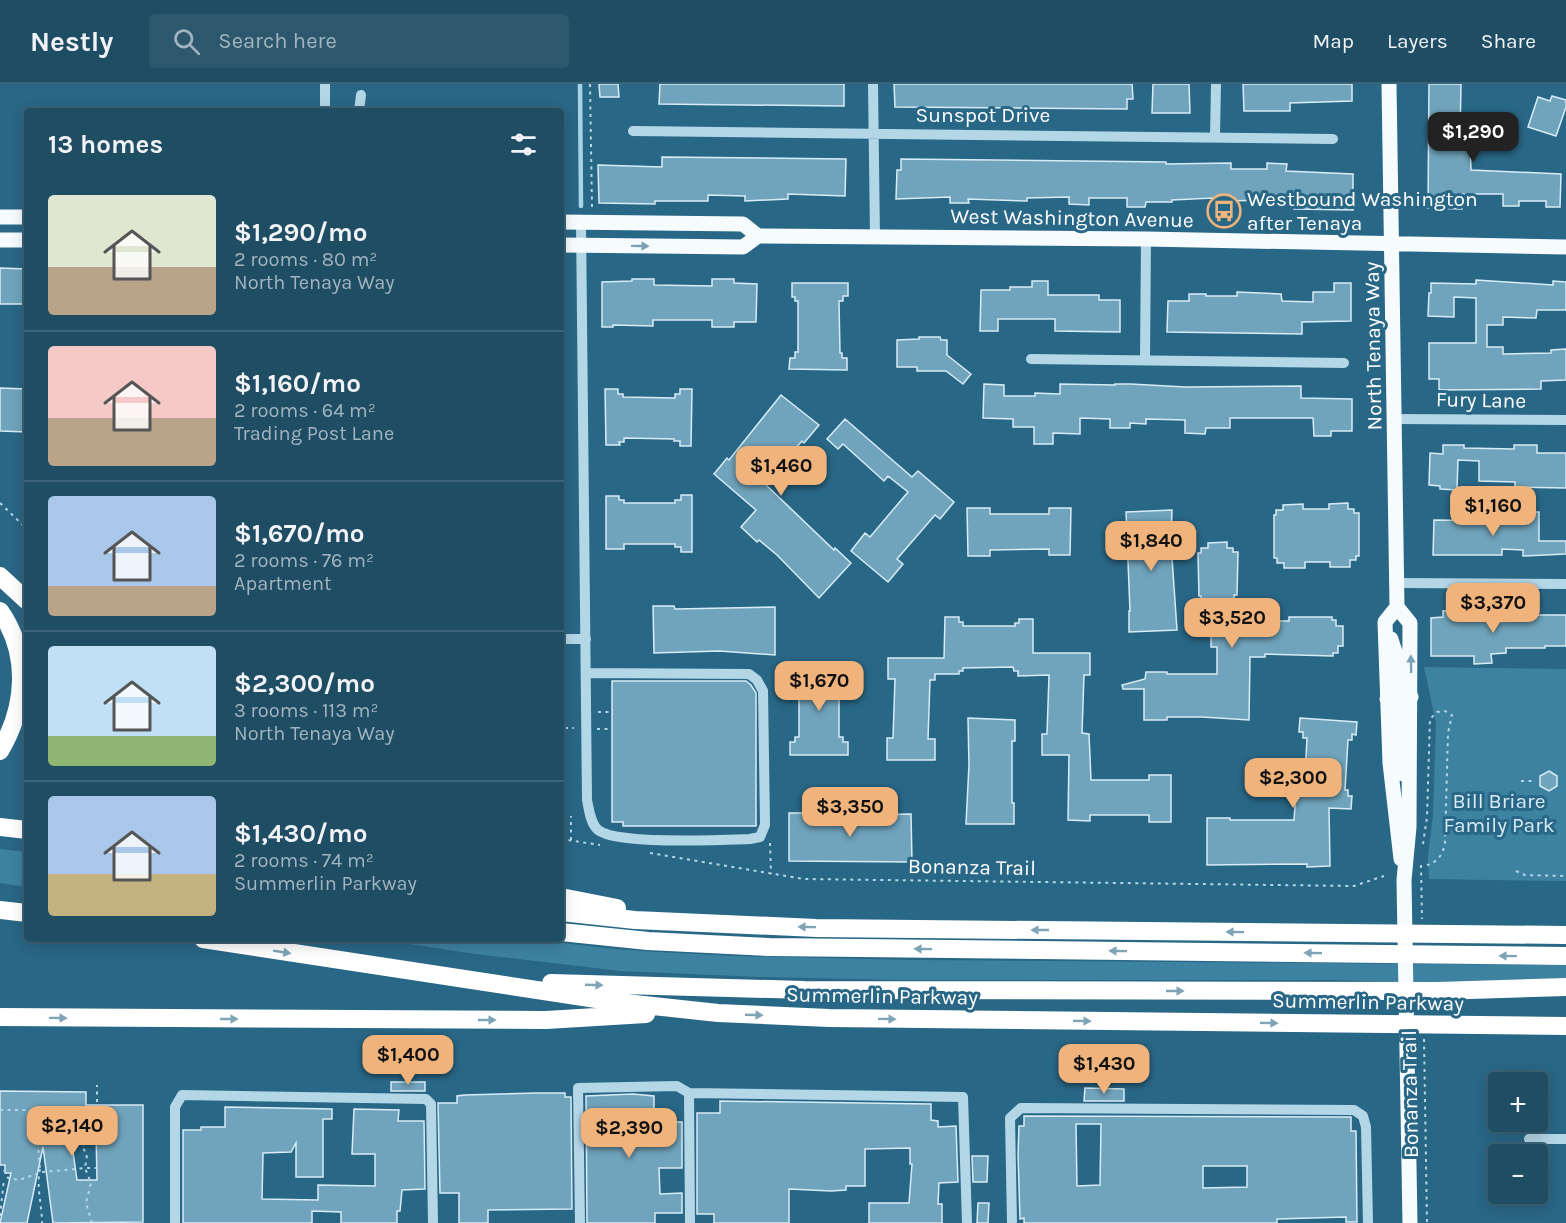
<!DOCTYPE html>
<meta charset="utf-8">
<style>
:root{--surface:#1f4d64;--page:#2c576d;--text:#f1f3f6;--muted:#a1b4bf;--line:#3c6478;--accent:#efb37b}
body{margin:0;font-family:Karla,sans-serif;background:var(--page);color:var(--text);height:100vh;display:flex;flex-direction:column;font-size:22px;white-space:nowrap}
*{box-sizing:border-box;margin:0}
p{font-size:20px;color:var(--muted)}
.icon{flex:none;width:33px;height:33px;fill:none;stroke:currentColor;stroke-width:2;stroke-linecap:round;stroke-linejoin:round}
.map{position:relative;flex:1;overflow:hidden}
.drawer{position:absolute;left:24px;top:24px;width:540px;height:834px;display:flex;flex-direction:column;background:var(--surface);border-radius:6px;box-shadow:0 3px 15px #0003,0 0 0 2px var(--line)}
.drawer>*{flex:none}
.buttons{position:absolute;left:1488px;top:988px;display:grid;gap:12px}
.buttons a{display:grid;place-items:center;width:60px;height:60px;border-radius:6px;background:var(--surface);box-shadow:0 3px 15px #0003,0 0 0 2px var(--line);font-size:30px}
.price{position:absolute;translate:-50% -51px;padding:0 14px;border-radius:12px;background:var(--accent);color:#111;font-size:20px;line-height:39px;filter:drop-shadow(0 2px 3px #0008)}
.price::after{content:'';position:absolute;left:50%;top:36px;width:18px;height:14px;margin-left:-9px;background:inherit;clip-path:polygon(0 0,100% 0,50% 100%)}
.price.on{background:#222;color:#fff}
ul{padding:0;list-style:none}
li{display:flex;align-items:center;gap:18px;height:150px;padding:0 24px}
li+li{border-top:2px solid var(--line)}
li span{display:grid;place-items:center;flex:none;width:168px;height:120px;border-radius:6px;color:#555}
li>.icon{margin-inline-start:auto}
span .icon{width:72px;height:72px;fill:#fffc;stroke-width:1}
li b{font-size:26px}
h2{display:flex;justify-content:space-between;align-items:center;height:72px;padding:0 24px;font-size:26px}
header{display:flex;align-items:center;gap:36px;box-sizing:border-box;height:84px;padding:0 30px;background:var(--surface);border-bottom:2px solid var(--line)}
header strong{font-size:28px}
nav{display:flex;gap:33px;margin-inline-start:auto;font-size:21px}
.search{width:420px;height:54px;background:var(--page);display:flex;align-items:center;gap:15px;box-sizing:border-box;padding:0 21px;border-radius:6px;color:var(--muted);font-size:22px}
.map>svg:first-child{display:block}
</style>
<header>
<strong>Nestly</strong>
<div class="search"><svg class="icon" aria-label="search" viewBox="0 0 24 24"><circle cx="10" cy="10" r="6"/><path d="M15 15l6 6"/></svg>Search here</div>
<nav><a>Map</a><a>Layers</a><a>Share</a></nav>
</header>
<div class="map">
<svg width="1566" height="1139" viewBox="0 0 1566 1139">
<rect width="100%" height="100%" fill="#296786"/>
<path fill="#3e82a2" d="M1424 583 1566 585V797L1429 795 1428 771 1433 732 1436 639Z
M0 765 27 768V803L0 799Z
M377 855H529L613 865 658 868 735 872 910 876 1566 881V895L1428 899 1331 896H901L759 893 620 887 475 870Z"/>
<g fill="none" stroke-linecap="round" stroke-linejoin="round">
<path stroke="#a9d4e8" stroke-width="4.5" d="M580 0 581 122"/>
</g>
<path fill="#70a4bc" stroke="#d7ecf6" stroke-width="1.5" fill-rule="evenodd" d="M599 0H618L619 13H600Z
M660 0H844V22L659 20Z
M894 0H1132L1133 15H1127V25L895 23Z
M1153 0H1189L1190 29H1152Z
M1243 0H1352V17L1290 19V27H1244Z
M1429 0H1461L1460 55H1470L1471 86 1561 90 1560 123H1546V117H1519V122H1503V110H1462V125L1428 124Z
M1552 12 1566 16V23L1556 52 1528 43 1538 13 1550 17Z
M662 73 846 75 845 112 788 110V115L745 117V112L708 111V117H655V120L599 119 598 81 662 83Z
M901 75 1166 78V80L1231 79V85H1267V79L1287 80 1286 87 1353 90V126L1294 125 1295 116 1213 117V114L1172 116V118H1146L1145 123H1127V114H1089V121L1069 120V113L1027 114V117L968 115 969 119H950V113L896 115 897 86H901Z
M0 184 27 185V220H0Z
M632 195H654V201L712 202V195H734V199L757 200 756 238H734V243H712V236H653V242L613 241V243H602V198L632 197Z
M1476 196 1553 201V197L1566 198V226H1537L1536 234 1503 233V241H1487V263H1503V270L1551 269V266L1566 265V296L1541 297V305L1439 306V295H1429V259H1476V214L1454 213V233L1428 232 1429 209H1431V199L1476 200Z
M1032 197H1048V211H1099V216H1120V248L1055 247V235H998V247H980L981 206H1010V203H1032Z
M792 199H848V212H843V217H839L840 269H842V274H847V286L789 285 790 274H795V268H798V217H795V213H792Z
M1334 199H1351V237L1302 238V250L1167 248 1168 217H1189V210H1206V212H1237V208L1281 210 1282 217 1313 218V208H1334Z
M919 253H940L941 256H947V271L971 290 963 300 946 287H917V283H897V256L919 255Z
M984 300 1004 301V312H1035V309L1060 310V300L1115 301V300H1131L1185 303 1301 302V314L1352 315V347H1331V352H1314L1313 334H1230V344H1206L1205 350 1185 349V336L1146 335V340L1130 339V344H1110V335L1080 334V350L1053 349V360H1034V343H1013V335L983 334Z
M0 304 27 305V348L0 347Z
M605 305H618V310H623V313L675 314V310H680V305H692L691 362H680V357H674V355L624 354V358H619L620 361H606Z
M781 311 819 341 804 359 802 357 764 399 834 466 835 464 851 479 819 514 777 471 759 456 757 458 741 443 756 426 714 390 727 374 729 376Z
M845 335 912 393 918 387 954 418 940 435 935 431 897 475 903 480 888 498 851 467 865 449 870 453 908 408 888 392 884 397 843 360 838 365 827 355Z
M1443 361H1464V364L1514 365V361H1537V369H1566V404L1515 403V398L1479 397V377L1458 376 1457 406 1440 405V402L1429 401 1430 369 1443 370Z
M681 411H692V468H681V463H675V460H624V465H606V412H619V416H624V419H675V416H681Z
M1348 419V425H1354V429H1359V472H1356V476H1350V483H1330V478H1305V484H1284V479H1277V474H1274V431H1276V426H1283V421L1303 420V425H1329V420Z
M967 424H990V430H1049V424H1071L1070 471H1049V465L990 466V472H968Z
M1172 426 1171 459 1177 546 1129 548V527H1130L1126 428Z
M1522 428H1539V457H1566V470L1523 472V466L1502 465V471H1433L1434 436 1512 437V432H1521Z
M1227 458V464H1233V468H1238L1237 511H1234V534L1264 535V537H1289V533H1332V536H1336V542H1343V562H1338V569H1333V572L1265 570V573H1250L1249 636 1202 633H1167V636H1144V605H1123L1122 601 1145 595 1146 588H1167V590H1217V563H1211V544H1217V522H1209V517H1202L1201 512H1199L1198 469H1201V464H1208V459Z
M653 522H674L675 525 775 523V571L719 567 654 569Z
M1465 526 1495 527V538L1515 537V531H1566V562H1545V564H1506V569L1491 570 1492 579 1474 580V572H1431V534L1443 533V527Z
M945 533H959V538H963V542H1015V539H1019V535H1033V569H1090V591H1084L1082 649 1089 650 1091 696H1149V691H1171V738H1149V731H1090V737L1068 736 1069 671H1042V650H1047L1049 591 1018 592V587H1014L1013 583 963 584V587H959V590H935V596H930L928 655H935V676H887V654H893L895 595H888V574H944Z
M791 584 847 585V597H843V602H839V653H843V658H848V671H790V658H795V653H799V602H796V597H791Z
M612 597H746L751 601 756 609V742H623V738H612Z
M968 634 1015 636V657H1012V719H1014V740H966L969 681Z
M1300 634 1357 638 1356 651 1352 650V656H1348L1345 706H1348V712H1352L1351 725 1329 724 1330 782 1307 783V780L1207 781V734H1230V736H1294L1296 709H1300V704L1304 705 1306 673 1307 654H1303V648H1299Z
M1549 687 1557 692V702L1549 707 1540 702V692Z
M789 729H812V732L911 730 912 778 789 777Z
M391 998H425V1007H391Z
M1085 1004 1124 1005V1017H1084Z
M0 1007 86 1008V1021H143V1138L53 1139 43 1063 27 1139H0L11 1089H5V1081H0ZM70 1047H96L97 1096H77Z
M537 1009H565V1013H571L572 1125 488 1126V1139H459V1109H440L438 1019H457V1012L464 1011Z
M633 1010 654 1012V1028H665V1038H682V1084H659L660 1110 682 1109V1129H655V1139H587L586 1012Z
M720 1017 931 1020V1036L938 1037V1043L956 1042 958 1098 939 1099 938 1120H942V1139H869V1119H909L912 1080H910V1064L865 1065V1102H846V1106L831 1107 789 1105V1139H714V1130H697V1029H720Z
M225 1023 332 1025V1035H323V1093H296V1059L291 1068 263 1069 262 1115 318 1116V1101L375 1102V1070H352L354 1025 399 1026 398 1037H424L425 1105 402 1106 400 1127H397V1139H341V1128L312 1127V1139H183V1046H201V1043H225Z
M1024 1032 1351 1033V1047H1356L1357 1138H1346V1133L1277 1135V1139H1024V1134L1020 1135 1018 1070 1019 1042H1024ZM1076 1040H1101L1100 1101 1077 1102ZM1203 1082H1247V1103L1203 1104Z
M972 1072H988L987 1098H973Z
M978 1119H989L988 1139H977Z"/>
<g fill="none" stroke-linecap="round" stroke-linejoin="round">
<path stroke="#b4d7e8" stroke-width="2" stroke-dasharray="3 4.5" stroke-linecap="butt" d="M590 0 592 123
M0 419 27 445
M598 628H610
M565 644H574
M597 645H610
M1521 697H1533
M561 755 600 761
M571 756V732
M770 759 771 790
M1423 760 1427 733 1430 635 1437 628 1445 627 1452 631 1448 649 1445 759C1443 770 1438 778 1427 781
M650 769 804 795 1354 802 1384 792
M1421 781 1422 835
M1516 787 1525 791 1566 792
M1424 955 1427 1139
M0 1026H97V1001
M97 1026V1046L82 1062 87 1071 85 1084H97
M37 1051 40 1085 43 1088 85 1084 91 1099 86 1119 92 1139
M40 1085C36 1103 42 1121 42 1139
M4 1086 8 1094 19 1096 39 1089
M0 1132 4 1095"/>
<path stroke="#b4d7e8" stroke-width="10" d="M325 0V27
M873 0 875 153
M359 27 361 11
M633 47 1333 55
M1215 52 1216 0
M581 139 587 716C589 725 590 739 598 746 617 761 723 756 750 755L760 753 765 741 763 607 757 596 749 590 586 589
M1031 275 1344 279
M1145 276 1146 155
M1395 335 1566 336
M1397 499 1566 500
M561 555H586
M689 1009 690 1139
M1529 1055H1566
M175 1139V1023L182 1011 426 1015 431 1020 433 1139
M580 1139 578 1004 677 1002 689 1009 963 1013 967 1139
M1012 1139 1010 1034 1021 1024 1354 1026 1363 1032 1366 1043 1368 1139"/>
<path stroke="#f6fbfe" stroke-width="15" d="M1389 0 1397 523 1410 539 1409 743 1404 796 1410 1139
M0 133H27
M561 138 743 140 758 152 1146 155 1566 163
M0 156H27
M561 161 743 163 758 152
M1397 523 1385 538 1390 679 1401 775
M1391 555C1393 563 1397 571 1398 579 1400 592 1396 610 1411 613
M1387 615 1393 616C1406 629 1397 670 1403 690"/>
<path stroke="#fff" stroke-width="18" d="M0 492 27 517
M0 527C30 570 26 623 0 667
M0 743 27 746
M561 813 617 824
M0 826 27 829
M561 828 635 836 816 844 1566 851
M561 848 648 857 769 863 1566 872
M203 855 616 918 718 929 829 934 1566 942
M551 899 804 906 1438 907 1566 903
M0 933 546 936 646 930"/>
</g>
<defs><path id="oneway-solid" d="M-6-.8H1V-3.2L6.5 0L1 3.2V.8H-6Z" transform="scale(1.5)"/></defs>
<g fill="#7ba2b6">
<use href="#oneway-solid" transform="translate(640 162) rotate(1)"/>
<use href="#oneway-solid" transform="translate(1411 580) rotate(-91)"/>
</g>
<g fill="#7fa4b6">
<use href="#oneway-solid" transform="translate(807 843) rotate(-179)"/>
<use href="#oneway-solid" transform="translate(1040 846) rotate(-180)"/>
<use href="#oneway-solid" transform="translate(1235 848) rotate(-179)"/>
<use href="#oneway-solid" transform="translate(923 865) rotate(-179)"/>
<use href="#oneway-solid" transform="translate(1118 867) rotate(-179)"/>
<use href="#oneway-solid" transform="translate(282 868) rotate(9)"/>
<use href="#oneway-solid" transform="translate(1313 869) rotate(-179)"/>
<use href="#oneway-solid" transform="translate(1508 872) rotate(-179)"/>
<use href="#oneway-solid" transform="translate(594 901) rotate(2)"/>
<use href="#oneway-solid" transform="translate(1175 907)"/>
<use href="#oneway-solid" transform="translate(754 931) rotate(2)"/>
<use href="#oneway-solid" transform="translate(58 934) rotate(1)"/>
<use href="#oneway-solid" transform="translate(229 935)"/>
<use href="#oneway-solid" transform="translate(887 935) rotate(1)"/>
<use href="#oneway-solid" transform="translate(487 936)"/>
<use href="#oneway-solid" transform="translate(1082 937) rotate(1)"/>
<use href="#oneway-solid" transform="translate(1269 939) rotate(1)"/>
</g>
<defs>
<symbol id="bus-ring" viewBox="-11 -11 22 22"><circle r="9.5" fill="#296786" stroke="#efb37b" stroke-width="1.5"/><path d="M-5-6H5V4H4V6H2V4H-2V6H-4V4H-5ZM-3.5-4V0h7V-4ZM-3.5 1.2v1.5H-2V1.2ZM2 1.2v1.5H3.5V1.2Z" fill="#efb37b"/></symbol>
</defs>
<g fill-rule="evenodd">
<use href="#bus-ring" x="1205" y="108" width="38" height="38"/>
</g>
<g text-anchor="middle" stroke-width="6" stroke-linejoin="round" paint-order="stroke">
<g font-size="21" fill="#fff" stroke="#296786">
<text x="983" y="38">Sunspot Drive</text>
<text transform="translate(1072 134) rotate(1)" y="7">West Washington Avenue</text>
<text transform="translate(1373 262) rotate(-91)" y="7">North Tenaya Way</text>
<text transform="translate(1481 316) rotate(1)" y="7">Fury Lane</text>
<text transform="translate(972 783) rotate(1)" y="7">Bonanza Trail</text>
<text transform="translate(882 912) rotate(1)" y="7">Summerlin Parkway</text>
<text transform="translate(1368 918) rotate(1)" y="7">Summerlin Parkway</text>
<text transform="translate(1410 1010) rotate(-91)" y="7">Bonanza Trail</text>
</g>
<g font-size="21" fill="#fff" stroke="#296786" text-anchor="start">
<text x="1247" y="122">Westbound Washington<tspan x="1247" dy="24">after Tenaya</tspan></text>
</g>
<g font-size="21" fill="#d7ecf6" stroke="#296786">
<text x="1499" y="724">Bill Briare<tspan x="1499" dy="24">Family Park</tspan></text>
</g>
</g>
</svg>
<div class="buttons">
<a>+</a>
<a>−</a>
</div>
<b class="price on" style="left:1473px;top:79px">$1,290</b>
<b class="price" style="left:781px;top:413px">$1,460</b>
<b class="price" style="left:1493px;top:453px">$1,160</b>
<b class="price" style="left:1151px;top:488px">$1,840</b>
<b class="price" style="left:1493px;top:550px">$3,370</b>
<b class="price" style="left:1232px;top:565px">$3,520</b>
<b class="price" style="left:819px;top:628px">$1,670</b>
<b class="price" style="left:1293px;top:725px">$2,300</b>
<b class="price" style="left:850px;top:754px">$3,350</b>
<b class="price" style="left:408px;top:1002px">$1,400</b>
<b class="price" style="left:1104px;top:1011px">$1,430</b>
<b class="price" style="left:72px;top:1073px">$2,140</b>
<b class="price" style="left:629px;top:1075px">$2,390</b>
<section class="drawer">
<h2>13 homes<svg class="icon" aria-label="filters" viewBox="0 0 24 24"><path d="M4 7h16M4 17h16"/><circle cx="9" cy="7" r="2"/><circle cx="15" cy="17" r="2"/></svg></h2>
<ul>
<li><span style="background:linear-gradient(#dfe7d0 60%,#b9a48a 0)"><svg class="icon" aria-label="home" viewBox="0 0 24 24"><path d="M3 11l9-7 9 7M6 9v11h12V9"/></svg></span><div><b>$1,290/mo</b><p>2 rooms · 80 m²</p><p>North Tenaya Way</p></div></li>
<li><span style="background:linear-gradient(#f6c9c9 60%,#b9a48a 0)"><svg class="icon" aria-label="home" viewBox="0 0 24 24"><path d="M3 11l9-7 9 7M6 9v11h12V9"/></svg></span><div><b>$1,160/mo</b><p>2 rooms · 64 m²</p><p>Trading Post Lane</p></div></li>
<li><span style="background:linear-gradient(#a9c7e8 75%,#b9a48a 0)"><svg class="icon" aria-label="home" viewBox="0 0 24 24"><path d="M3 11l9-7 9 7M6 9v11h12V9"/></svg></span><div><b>$1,670/mo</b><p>2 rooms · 76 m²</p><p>Apartment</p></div></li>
<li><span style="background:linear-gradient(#bfe0f5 75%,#8fb573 0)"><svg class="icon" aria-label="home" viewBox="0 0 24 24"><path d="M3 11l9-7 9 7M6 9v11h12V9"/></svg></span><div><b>$2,300/mo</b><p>3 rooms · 113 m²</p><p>North Tenaya Way</p></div></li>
<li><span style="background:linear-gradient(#a9c7e8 65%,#c2b280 0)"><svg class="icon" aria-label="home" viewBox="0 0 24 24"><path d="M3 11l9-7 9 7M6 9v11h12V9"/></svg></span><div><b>$1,430/mo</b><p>2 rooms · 74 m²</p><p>Summerlin Parkway</p></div></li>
</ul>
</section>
</div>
